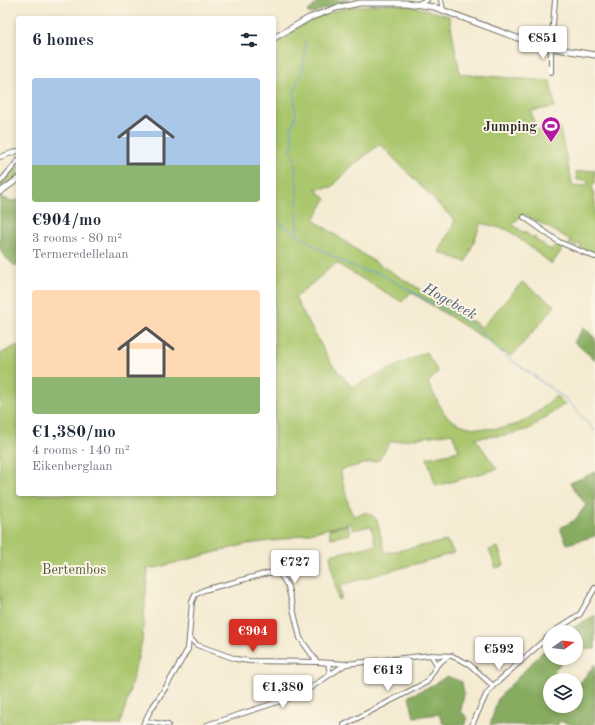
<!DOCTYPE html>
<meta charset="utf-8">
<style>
:root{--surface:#fff;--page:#f6f6f7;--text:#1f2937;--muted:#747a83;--accent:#d93025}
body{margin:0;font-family:"Old Standard TT",serif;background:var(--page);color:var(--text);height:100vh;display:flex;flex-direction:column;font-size:15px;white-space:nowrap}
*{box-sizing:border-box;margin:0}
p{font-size:13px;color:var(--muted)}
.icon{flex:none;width:22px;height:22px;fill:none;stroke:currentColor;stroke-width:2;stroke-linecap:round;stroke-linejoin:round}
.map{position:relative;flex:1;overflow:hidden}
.side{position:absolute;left:16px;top:16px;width:260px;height:480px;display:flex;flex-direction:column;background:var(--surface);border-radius:4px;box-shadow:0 2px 6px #0003}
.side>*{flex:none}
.needle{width:26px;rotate:76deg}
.controls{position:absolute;left:543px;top:625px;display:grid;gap:8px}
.controls a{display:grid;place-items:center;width:40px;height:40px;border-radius:50%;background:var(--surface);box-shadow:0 2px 6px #0003;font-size:20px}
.price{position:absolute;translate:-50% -34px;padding:0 9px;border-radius:4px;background:#fff;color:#222;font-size:13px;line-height:26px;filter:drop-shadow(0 1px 2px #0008)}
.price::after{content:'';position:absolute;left:50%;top:24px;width:12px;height:9px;margin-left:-6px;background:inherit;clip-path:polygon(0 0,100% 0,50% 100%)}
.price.selected{background:var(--accent);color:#fff}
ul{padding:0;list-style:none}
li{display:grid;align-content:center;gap:8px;height:212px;padding:0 16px}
li span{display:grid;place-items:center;height:124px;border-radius:4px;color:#555}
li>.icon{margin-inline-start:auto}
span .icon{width:72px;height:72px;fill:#fffc;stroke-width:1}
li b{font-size:17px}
h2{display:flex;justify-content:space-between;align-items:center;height:48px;padding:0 16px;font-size:17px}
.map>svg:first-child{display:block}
</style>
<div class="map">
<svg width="595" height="725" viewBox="0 0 595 725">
<rect width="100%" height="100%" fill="#fcf5e5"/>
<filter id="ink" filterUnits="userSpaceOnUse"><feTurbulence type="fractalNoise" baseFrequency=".025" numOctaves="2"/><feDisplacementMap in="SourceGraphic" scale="8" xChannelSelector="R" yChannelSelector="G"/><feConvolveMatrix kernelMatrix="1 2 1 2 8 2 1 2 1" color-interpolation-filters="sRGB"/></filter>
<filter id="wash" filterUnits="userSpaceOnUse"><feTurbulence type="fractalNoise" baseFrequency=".012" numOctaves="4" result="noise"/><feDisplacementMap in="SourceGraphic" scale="16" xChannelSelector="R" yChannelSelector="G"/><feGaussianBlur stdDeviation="0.9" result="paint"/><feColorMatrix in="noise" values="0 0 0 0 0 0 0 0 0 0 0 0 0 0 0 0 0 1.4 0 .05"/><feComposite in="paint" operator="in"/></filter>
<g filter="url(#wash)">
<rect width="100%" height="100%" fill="#f4ebd2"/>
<path fill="#aac76e" stroke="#6a794c" d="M393 4 415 7 449 16 460 74 550 81 555 107 531 111 536 131 559 126 573 187 588 185 587 180H577L576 172 595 170V184L592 185 595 203V253L580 248 581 245 580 243 576 246 569 244 571 240 524 214 512 224 524 233 525 231 526 233 533 238 534 237 536 238 535 239 542 244H544L543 245 551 250 556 244 563 248 552 264 508 230 481 223 466 262 439 252 455 221 380 144 352 166 332 187 315 189 326 199 314 220 370 259 482 327 522 282 555 306 512 356 498 350 487 340 411 292 402 302 336 263 295 298 331 363 352 387 426 352 438 372 428 383C433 391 440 409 446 415 460 432 503 432 522 422 534 416 545 405 556 396L565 404 529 429 506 435 475 438 497 469 436 486 427 458 459 451 452 433 390 442 379 460 340 470 350 510 354 516 368 512 377 520 385 553 447 541 454 553 341 585V598L338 600 330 555 376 545 371 526 353 530 351 523 280 540 247 544 155 568H148L142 641 121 725H0V354L18 345V494H274V41C297 28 320 13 347 8 362 5 378 5 393 4Z
M18 165V176L0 189V185Z
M348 525 350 534 331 538 329 529Z
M498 547 504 565 496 568 489 550Z"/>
<path fill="#87ac61" stroke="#596c46" d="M319 0H349L311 14 307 12 312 8Z
M0 197 11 201 18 200V265L15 266 3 255 0 248Z
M584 327 595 338V360L574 342Z
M595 472V536L567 544 560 528 575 520 586 505 570 483Z
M595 615V649L576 650V632H565Z
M550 644V658H567L554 670 563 680H550V706H576V688L595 664V725H574L559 721 558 725H490L498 698Z
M447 676 462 682 464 694 461 711 468 718 465 725H445L442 722 439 714 414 717 409 696 435 684Z"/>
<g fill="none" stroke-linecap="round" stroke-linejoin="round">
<path stroke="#669ed4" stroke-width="1" d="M274 220C303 237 330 258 361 270 366 272 372 271 377 272L481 330 498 350 567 400 595 431
M296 232C299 207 297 182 294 157L291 152 293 141 291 129 296 115 294 100 296 96 293 95C300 76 307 61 305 41"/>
</g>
</g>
<g filter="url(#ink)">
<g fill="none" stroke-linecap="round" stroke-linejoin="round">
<defs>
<path id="minor" d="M441 0 443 10
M417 4 427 0
M551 72V49L555 0
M0 157 18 151
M0 182 18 161
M524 217 559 242 595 257
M553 632 580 614 595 588
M189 638 197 645 236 659 249 661 317 662
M431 655 437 665 448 656
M328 663 330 674
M145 721 168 725
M143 725 150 711 166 687 188 649 192 602 195 595 204 590 268 573H278L282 577 288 587 300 638 317 662 346 664 431 655 452 656 469 664 493 686
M207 725 287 699 304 692 346 664
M344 725 427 682 437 665
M472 725 486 695 493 686 550 635"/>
<path id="tertiary" d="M274 38 309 18 336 8 360 3H406L434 7 539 46 595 55
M0 192 18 179"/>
</defs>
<use href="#minor" stroke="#716e65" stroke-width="6"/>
<use href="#tertiary" stroke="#716e65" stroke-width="7"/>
<use href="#minor" stroke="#fff" stroke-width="4"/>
<use href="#tertiary" stroke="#fff" stroke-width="5"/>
</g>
</g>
<defs>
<symbol id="stadium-pin" viewBox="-11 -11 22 30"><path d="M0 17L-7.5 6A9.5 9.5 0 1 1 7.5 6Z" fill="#b5179e" stroke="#fcf5e5"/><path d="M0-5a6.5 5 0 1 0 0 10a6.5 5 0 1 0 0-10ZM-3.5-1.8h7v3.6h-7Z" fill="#fff"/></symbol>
</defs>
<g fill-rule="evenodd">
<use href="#stadium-pin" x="540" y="115" width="22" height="30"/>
</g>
<g text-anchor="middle" stroke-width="4" stroke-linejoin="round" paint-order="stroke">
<g font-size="14" font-weight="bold" fill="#2b2b2b" stroke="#fcf5e5" text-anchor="end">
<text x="537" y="131">Jumping</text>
</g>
<g font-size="14" fill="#515a3f" stroke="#fcf5e5">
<text x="74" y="574">Bertembos</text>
</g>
<g font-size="15" font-style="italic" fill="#43596f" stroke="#fcf5e5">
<text transform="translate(450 301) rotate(29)" y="5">Hogebeek</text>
</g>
</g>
</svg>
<div class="controls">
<a><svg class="needle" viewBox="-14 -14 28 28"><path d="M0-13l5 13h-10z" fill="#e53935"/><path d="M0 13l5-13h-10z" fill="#747a83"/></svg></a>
<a><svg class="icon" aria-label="layers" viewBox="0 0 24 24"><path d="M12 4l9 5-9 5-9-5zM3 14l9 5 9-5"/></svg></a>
</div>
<b class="price" style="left:543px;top:60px">€851</b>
<b class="price" style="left:295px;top:584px">€727</b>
<b class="price selected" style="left:253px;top:653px">€904</b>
<b class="price" style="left:499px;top:671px">€592</b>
<b class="price" style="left:388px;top:692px">€613</b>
<b class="price" style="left:283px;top:709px">€1,380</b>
<section class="side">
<h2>6 homes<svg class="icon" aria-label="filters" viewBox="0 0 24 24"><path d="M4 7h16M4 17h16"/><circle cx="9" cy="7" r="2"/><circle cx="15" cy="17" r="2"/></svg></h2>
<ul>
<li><span style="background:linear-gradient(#a9c7e8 70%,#8fb573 0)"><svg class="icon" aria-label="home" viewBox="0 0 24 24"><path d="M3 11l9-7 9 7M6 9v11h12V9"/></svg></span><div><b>€904/mo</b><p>3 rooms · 80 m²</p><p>Termeredellelaan</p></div></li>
<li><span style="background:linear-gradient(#ffd9b3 70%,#8fb573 0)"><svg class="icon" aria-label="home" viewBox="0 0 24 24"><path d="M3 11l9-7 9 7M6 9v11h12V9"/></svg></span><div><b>€1,380/mo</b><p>4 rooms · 140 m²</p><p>Eikenberglaan</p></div></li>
</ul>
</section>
</div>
